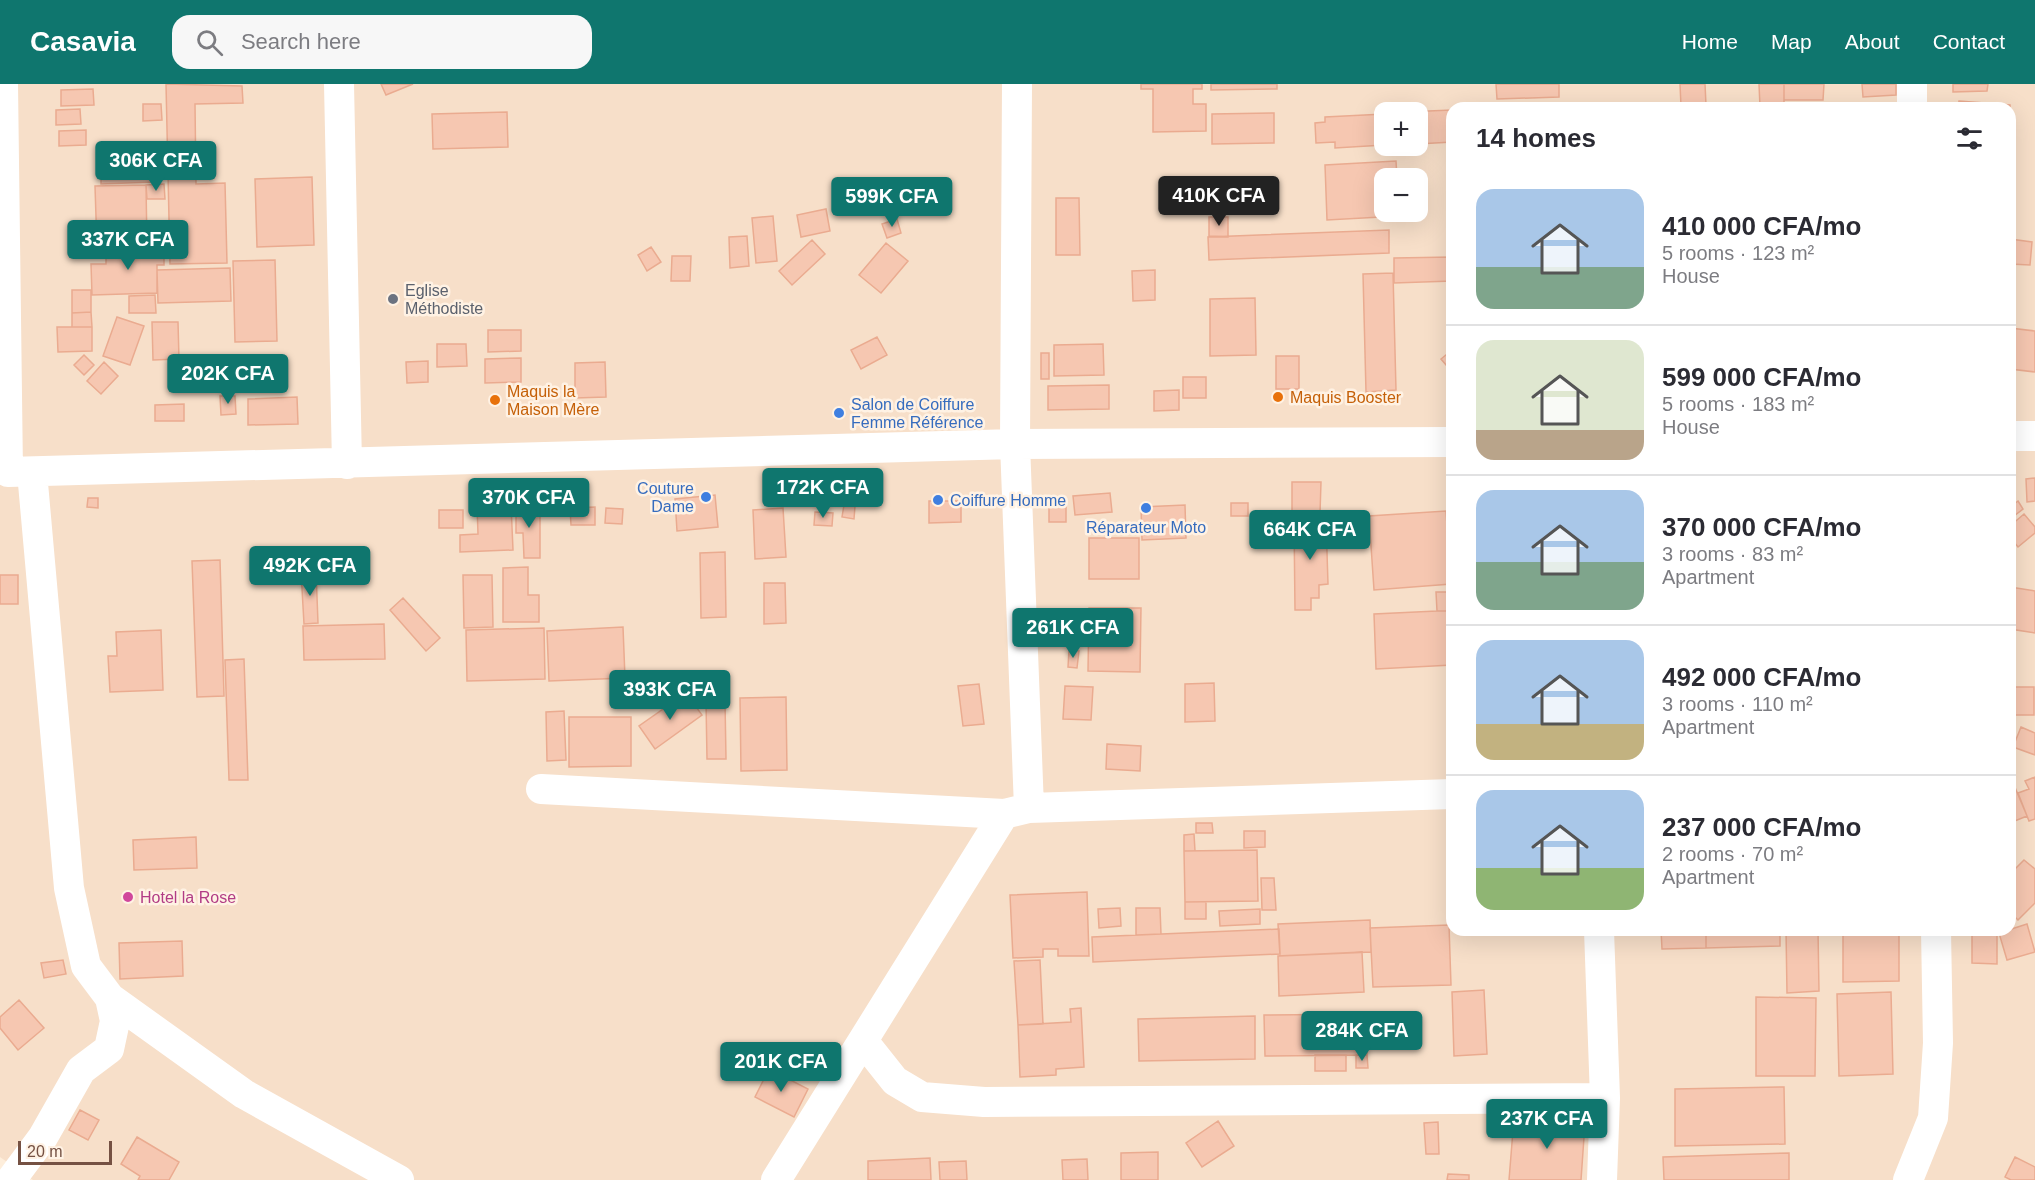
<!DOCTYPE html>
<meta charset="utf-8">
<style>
:root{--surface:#fff;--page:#f7f7f7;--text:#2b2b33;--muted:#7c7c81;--line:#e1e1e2;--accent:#0f766e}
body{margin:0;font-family:Helvetica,sans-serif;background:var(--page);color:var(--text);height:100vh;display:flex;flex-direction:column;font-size:22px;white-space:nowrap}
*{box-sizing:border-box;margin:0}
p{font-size:20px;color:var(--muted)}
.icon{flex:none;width:33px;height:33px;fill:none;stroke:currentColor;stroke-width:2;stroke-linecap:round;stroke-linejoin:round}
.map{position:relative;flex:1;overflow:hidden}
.drawer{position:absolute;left:1446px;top:18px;width:570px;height:834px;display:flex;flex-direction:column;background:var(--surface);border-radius:18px;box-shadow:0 6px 24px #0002}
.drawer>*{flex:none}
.fabs{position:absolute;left:1374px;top:18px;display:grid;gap:12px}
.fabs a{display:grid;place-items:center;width:54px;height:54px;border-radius:12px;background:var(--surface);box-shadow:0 6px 24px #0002;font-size:30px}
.scale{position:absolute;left:18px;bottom:15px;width:94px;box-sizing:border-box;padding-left:6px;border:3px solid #755143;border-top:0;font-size:16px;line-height:21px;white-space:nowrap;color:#755143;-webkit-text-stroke:4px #fff2e4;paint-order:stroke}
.price{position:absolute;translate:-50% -51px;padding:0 14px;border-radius:6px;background:var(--accent);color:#fff;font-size:20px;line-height:39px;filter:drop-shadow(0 2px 3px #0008)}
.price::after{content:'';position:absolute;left:50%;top:36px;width:18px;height:14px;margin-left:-9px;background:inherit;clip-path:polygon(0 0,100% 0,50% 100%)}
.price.selected{background:#222;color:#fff}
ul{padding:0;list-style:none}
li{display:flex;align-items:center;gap:18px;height:150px;padding:0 30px}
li+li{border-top:2px solid var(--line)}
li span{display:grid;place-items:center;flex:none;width:168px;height:120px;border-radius:18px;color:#555}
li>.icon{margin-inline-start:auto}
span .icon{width:72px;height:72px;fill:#fffc;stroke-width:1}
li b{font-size:26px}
h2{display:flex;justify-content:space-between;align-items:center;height:72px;padding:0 30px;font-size:26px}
header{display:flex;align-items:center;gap:36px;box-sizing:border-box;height:84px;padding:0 30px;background:var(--accent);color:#fff}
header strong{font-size:28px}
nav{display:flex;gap:33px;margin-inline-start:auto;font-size:21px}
.search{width:420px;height:54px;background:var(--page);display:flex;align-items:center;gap:15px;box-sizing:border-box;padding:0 21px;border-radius:18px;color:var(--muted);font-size:22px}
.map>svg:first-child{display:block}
</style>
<header>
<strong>Casavia</strong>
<div class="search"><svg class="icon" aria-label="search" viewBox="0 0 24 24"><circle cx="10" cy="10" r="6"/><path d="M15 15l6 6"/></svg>Search here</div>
<nav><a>Home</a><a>Map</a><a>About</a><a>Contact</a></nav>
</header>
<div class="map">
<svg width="2035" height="1096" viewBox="0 0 2035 1096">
<rect width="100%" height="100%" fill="#feeedb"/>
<path fill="#f7dfc9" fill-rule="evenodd" d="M0 0H2035V1096H33L0 1073ZM1452 24H2010V846H1452ZM1384 28H1418V62H1384ZM1384 94H1418V128H1384Z"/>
<path fill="#f6c7b1" stroke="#eaab90" stroke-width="1.5" d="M166 0 242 2 243 19 195 20 196 100 225 99 227 179 170 180Z
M381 0H413L386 11Z
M1141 0H1202V5H1193V20H1206V47L1153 48V5H1141Z
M1211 0H1277V5L1211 6Z
M1496 0H1559V13L1497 15Z
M1680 0H1705L1706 21 1681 22Z
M1759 0H1784V24H1714L1760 23Z
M1784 0H1824L1823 16H1784Z
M1862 0H1896V11L1863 13Z
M1953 0H1988L1987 7 1953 8Z
M93 5 94 21 61 22V6Z
M1959 17 2010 21V24H1958Z
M1577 19 1578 24H1495V21Z
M143 20H161L162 36 143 37Z
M80 25 81 40 56 41V26Z
M1452 26V58L1418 60V28H1404Z
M507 28 508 63 433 65 432 30Z
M1274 29V59L1212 60V30Z
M1384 30V61L1335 64V58L1316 59 1315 39 1325 38V33Z
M86 46V61L59 62V47Z
M1396 77 1397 94H1384V128H1399V132L1327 136 1325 81Z
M156 78V98L101 100V80Z
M312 93 314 161 257 163 255 95Z
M164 100 165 115H147L146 101Z
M146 101 147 162 97 164 95 102Z
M1056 114H1079L1080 171H1056Z
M826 125 830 147 801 153 797 131Z
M773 132 777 177 756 179 752 134Z
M1209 133H1228V153L1209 152Z
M897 135 901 149 887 154 882 140Z
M1389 146V169L1209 176 1208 153Z
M747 152 749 182 730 184 729 153Z
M2010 155 2032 158 2030 181 2010 180Z
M812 156 825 170 792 201 779 187Z
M886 159 908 177 881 209 859 191Z
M147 162H164V181H157V209L92 211 91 180H106V164Z
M651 163 661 178 647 187 638 171Z
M672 172H691L690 197H671Z
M1452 173V197L1394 199V174Z
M275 176 277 257 235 258 233 177Z
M230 184 231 217 158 219 157 186Z
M1155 186V216L1133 217 1132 187Z
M1393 189 1396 306 1366 308 1363 190Z
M72 206H91V228L72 229Z
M155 211 156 229H129V212Z
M1255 214 1256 271 1210 272V215Z
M91 228 92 243H72V229Z
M117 233 144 242 130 281 103 272Z
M152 238H178L179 275 153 276Z
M57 243H92V267L58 268Z
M2010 244 2035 247V288L2010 285Z
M488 246H521V267L488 268Z
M877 253 887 271 861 285 851 266Z
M437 260H466L467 282 437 283Z
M1103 260 1104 291 1054 292V261Z
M1452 266V288L1441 275Z
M1041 269H1049V295H1041Z
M84 271 94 281 84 291 74 281Z
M1276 272H1299V305H1276Z
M521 274V298L485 299V275Z
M428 277V298L407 299 406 278Z
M104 278 118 292 101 310 87 297Z
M605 278 606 313 575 314V279Z
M1183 293H1206V314H1183Z
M1109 301V325L1048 326V302Z
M1179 306V326L1154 327V307Z
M220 312H235L236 330 221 331Z
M297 313 298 340 248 341V315Z
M184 320V337H155V321Z
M2035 394V417L2027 418 2026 395Z
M1292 398H1321L1320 429H1292Z
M1110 409 1112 428 1075 431 1073 412Z
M715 411 718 443 677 447 675 415Z
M88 414H98V424L87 423Z
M1049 416H1066V438H1049Z
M929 417H961V438L929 439Z
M2018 417 2023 425 2010 435V423Z
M1231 419H1248V432H1231Z
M511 420 513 466 460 468V451L478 450 477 421Z
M516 421H540V474H524L523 449H516Z
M844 421 855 422 854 435 842 433Z
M1185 421 1186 454 1142 456 1141 423Z
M595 423V441H571L570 424Z
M606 424 623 425 622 440 605 439Z
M783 424 786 473 755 475 753 426Z
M439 426H463V444H439Z
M1446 427 1451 500 1374 506 1369 432Z
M815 428 833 429 832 442 814 441Z
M2024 430 2035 443V449L2018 463 2010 453V442Z
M1326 436 1328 500 1319 501V514H1311V526H1295L1294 437Z
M1089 454H1139V495H1089Z
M725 468 726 533 701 534 700 469Z
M220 476 224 612 197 613 192 477Z
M528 483V511H539V538H503V484Z
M316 486 318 539 304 540 301 487Z
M0 491H18V520H0Z
M463 491H492L493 543 464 544Z
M764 499H785L786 539 764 540Z
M2010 503 2035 507V549L2010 545Z
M1436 508H1452V527H1437Z
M403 514 440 554 426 567 390 526Z
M1089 524H1141L1140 588 1088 587Z
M1437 527H1452V581L1376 585 1374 530Z
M1072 539 1073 548 1060 550V540Z
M384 540 385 575 304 576 303 542Z
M623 543 625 594 549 597 547 547Z
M544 544 545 595 467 597 466 546Z
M161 546 163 606 110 608 108 572H117L116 548Z
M1069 566 1079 567 1077 584 1068 583Z
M244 575 248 696H229L225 576Z
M1214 599 1215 637 1185 638V600Z
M979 600 984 640 963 642 958 602Z
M1065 602 1093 603 1091 636 1063 635Z
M2010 603H2034V631H2010Z
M686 609 702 631 655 665 639 642Z
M786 613 787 686 741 687 740 614Z
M725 617 726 675H707L706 618Z
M564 627 566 676 547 677 546 628Z
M569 633H631V682L569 683Z
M2021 643 2035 649V671L2013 663Z
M1107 660 1141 662 1140 687 1106 685Z
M2035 693V735L2029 737 2018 709 2029 705 2025 697Z
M2014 701 2027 732 2010 739V702Z
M1196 739H1212L1213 749H1196Z
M1244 747H1265V763L1244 764Z
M1194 750 1195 767H1184V751Z
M196 753 197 784 134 786 133 756Z
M1257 766 1258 817 1185 818 1184 767Z
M2024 776 2035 785V819L2018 836 2010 828V790Z
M1261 794H1274L1276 826H1262Z
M1087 808 1089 872H1058V865H1043V873L1013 874 1010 811Z
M1185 818H1206V835H1185Z
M1120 824 1121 842 1099 844 1098 825Z
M1136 824H1160L1161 850 1136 851Z
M1260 825V840L1220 842 1219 827Z
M1370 836 1371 868 1280 872 1278 840Z
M2027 840 2035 868 2007 876 1999 849Z
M1449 841 1451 901 1373 903 1370 844Z
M1279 845 1280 870 1093 878 1092 853Z
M1661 846H1706V864L1662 865Z
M1706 846H1780V862L1706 864Z
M1786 846H1818L1819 907 1787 909Z
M1843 846H1899V897L1843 898Z
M1972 846H1997V880L1972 879Z
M182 857 183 892 120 895 119 859Z
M1362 868 1364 908 1279 912 1278 872Z
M63 876 66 890 44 894 41 879Z
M1040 876 1043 940 1018 941 1014 877Z
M1484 906 1487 970 1454 972 1452 908Z
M1891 908 1893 990 1839 992 1837 910Z
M1756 913 1816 914 1815 992H1756Z
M19 916 44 944 18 966 0 944V933Z
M1081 924 1084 983 1056 985V991L1020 993 1018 941 1071 938 1070 925Z
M1368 930 1367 971 1265 972 1264 931Z
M1255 932V975L1139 977 1138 935Z
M1315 971H1346V987H1315Z
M1356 971H1367L1368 984H1356Z
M769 985 808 1005 794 1033 755 1013Z
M1784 1003 1785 1060 1675 1062V1005Z
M80 1026 99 1036 88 1056 69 1046Z
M1514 1034 1585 1039 1581 1096H1509Z
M1218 1037 1234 1062 1202 1083 1186 1059Z
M1438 1038 1439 1070H1426L1424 1039Z
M137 1053 179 1078 169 1096H138L140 1092 121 1080Z
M1158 1068V1096H1121V1069Z
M1789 1069V1096H1664L1663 1073Z
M2015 1073 2035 1083V1096H2011L2005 1093Z
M930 1074 931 1096H868V1077Z
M1087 1075 1088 1096H1063L1062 1076Z
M966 1077 967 1096H940L939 1078Z
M1448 1090 1469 1091V1096H1447Z"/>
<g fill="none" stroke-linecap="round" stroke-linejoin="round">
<path stroke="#fff" stroke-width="30" d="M3 0 8 388 1015 360 1452 358
M339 0 347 380
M1017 0 1015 360 1029 724
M1912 0V24
M2010 352H2035
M32 388 69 804 86 882 110 914 244 1010 399 1096
M541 705 1004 730 1029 724 1452 710
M1599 846 1605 1014 1602 1096
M864 958 895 997 922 1013 984 1018 1605 1014
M11 1096 43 1053 81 986 109 965 115 937 110 914
M776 1096 1004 730
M1908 1096 1933 1034 1938 959 1936 846"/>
</g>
<circle fill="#6b7280" stroke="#fff2e4" stroke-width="2" cx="393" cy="215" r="6"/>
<g fill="#e8710a" stroke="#fff2e4" stroke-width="2">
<circle cx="1278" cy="313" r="6"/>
<circle cx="495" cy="316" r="6"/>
</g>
<g fill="#3f7fe0" stroke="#fff2e4" stroke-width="2">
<circle cx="839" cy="329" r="6"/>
<circle cx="706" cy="413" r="6"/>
<circle cx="938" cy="416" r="6"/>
<circle cx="1146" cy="424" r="6"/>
</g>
<circle fill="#d1479c" stroke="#fff2e4" stroke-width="2" cx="128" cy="813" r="6"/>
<g text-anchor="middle" stroke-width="5" stroke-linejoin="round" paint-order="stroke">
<g font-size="16" fill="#5b616d" stroke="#fff2e4" text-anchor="start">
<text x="405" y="212">Eglise<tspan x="405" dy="18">Méthodiste</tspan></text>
</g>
<g font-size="16" fill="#c56008" stroke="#fff2e4" text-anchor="start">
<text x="507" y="313">Maquis la<tspan x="507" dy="18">Maison Mère</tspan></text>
<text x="1290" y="319">Maquis Booster</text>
</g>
<g font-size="16" fill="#366cbe" stroke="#fff2e4" text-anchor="start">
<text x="851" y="326">Salon de Coiffure<tspan x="851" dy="18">Femme Référence</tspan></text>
<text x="694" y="410" text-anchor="end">Couture<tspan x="694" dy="18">Dame</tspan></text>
<text x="950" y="422">Coiffure Homme</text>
<text x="1146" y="449" text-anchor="middle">Réparateur Moto</text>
</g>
<g font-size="16" fill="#b23c85" stroke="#fff2e4" text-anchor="start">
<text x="140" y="819">Hotel la Rose</text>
</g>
</g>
</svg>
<div class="fabs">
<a>+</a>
<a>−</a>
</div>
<div class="scale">20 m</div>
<b class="price" style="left:156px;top:108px">306K CFA</b>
<b class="price selected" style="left:1219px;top:143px">410K CFA</b>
<b class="price" style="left:892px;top:144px">599K CFA</b>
<b class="price" style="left:128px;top:187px">337K CFA</b>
<b class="price" style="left:228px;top:321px">202K CFA</b>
<b class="price" style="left:823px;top:435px">172K CFA</b>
<b class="price" style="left:529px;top:445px">370K CFA</b>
<b class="price" style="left:1310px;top:477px">664K CFA</b>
<b class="price" style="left:310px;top:513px">492K CFA</b>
<b class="price" style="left:1073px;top:575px">261K CFA</b>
<b class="price" style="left:670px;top:637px">393K CFA</b>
<b class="price" style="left:1362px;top:978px">284K CFA</b>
<b class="price" style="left:781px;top:1009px">201K CFA</b>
<b class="price" style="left:1547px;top:1066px">237K CFA</b>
<section class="drawer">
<h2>14 homes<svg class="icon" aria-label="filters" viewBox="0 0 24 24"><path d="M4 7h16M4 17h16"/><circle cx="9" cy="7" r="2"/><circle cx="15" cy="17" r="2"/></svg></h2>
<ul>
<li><span style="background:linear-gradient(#a9c7e8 65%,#7fa58c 0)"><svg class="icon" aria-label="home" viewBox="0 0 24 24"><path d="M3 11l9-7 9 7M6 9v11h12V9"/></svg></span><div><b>410 000 CFA/mo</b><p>5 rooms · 123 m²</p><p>House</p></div></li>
<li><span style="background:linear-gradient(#dfe7d0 75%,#b9a48a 0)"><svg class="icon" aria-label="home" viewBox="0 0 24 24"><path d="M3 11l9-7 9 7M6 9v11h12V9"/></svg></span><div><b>599 000 CFA/mo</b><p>5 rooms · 183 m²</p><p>House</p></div></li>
<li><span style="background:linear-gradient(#a9c7e8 60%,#7fa58c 0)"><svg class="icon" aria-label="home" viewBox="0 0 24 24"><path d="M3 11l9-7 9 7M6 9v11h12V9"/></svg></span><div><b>370 000 CFA/mo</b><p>3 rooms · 83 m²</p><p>Apartment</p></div></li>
<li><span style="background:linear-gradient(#a9c7e8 70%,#c2b280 0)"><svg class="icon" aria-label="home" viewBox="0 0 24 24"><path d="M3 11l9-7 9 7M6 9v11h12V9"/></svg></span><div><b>492 000 CFA/mo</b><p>3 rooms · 110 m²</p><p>Apartment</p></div></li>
<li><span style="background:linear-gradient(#a9c7e8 65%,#8fb573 0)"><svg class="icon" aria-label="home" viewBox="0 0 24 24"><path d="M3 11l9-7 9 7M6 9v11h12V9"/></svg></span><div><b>237 000 CFA/mo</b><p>2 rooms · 70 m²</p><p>Apartment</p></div></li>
</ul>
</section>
</div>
